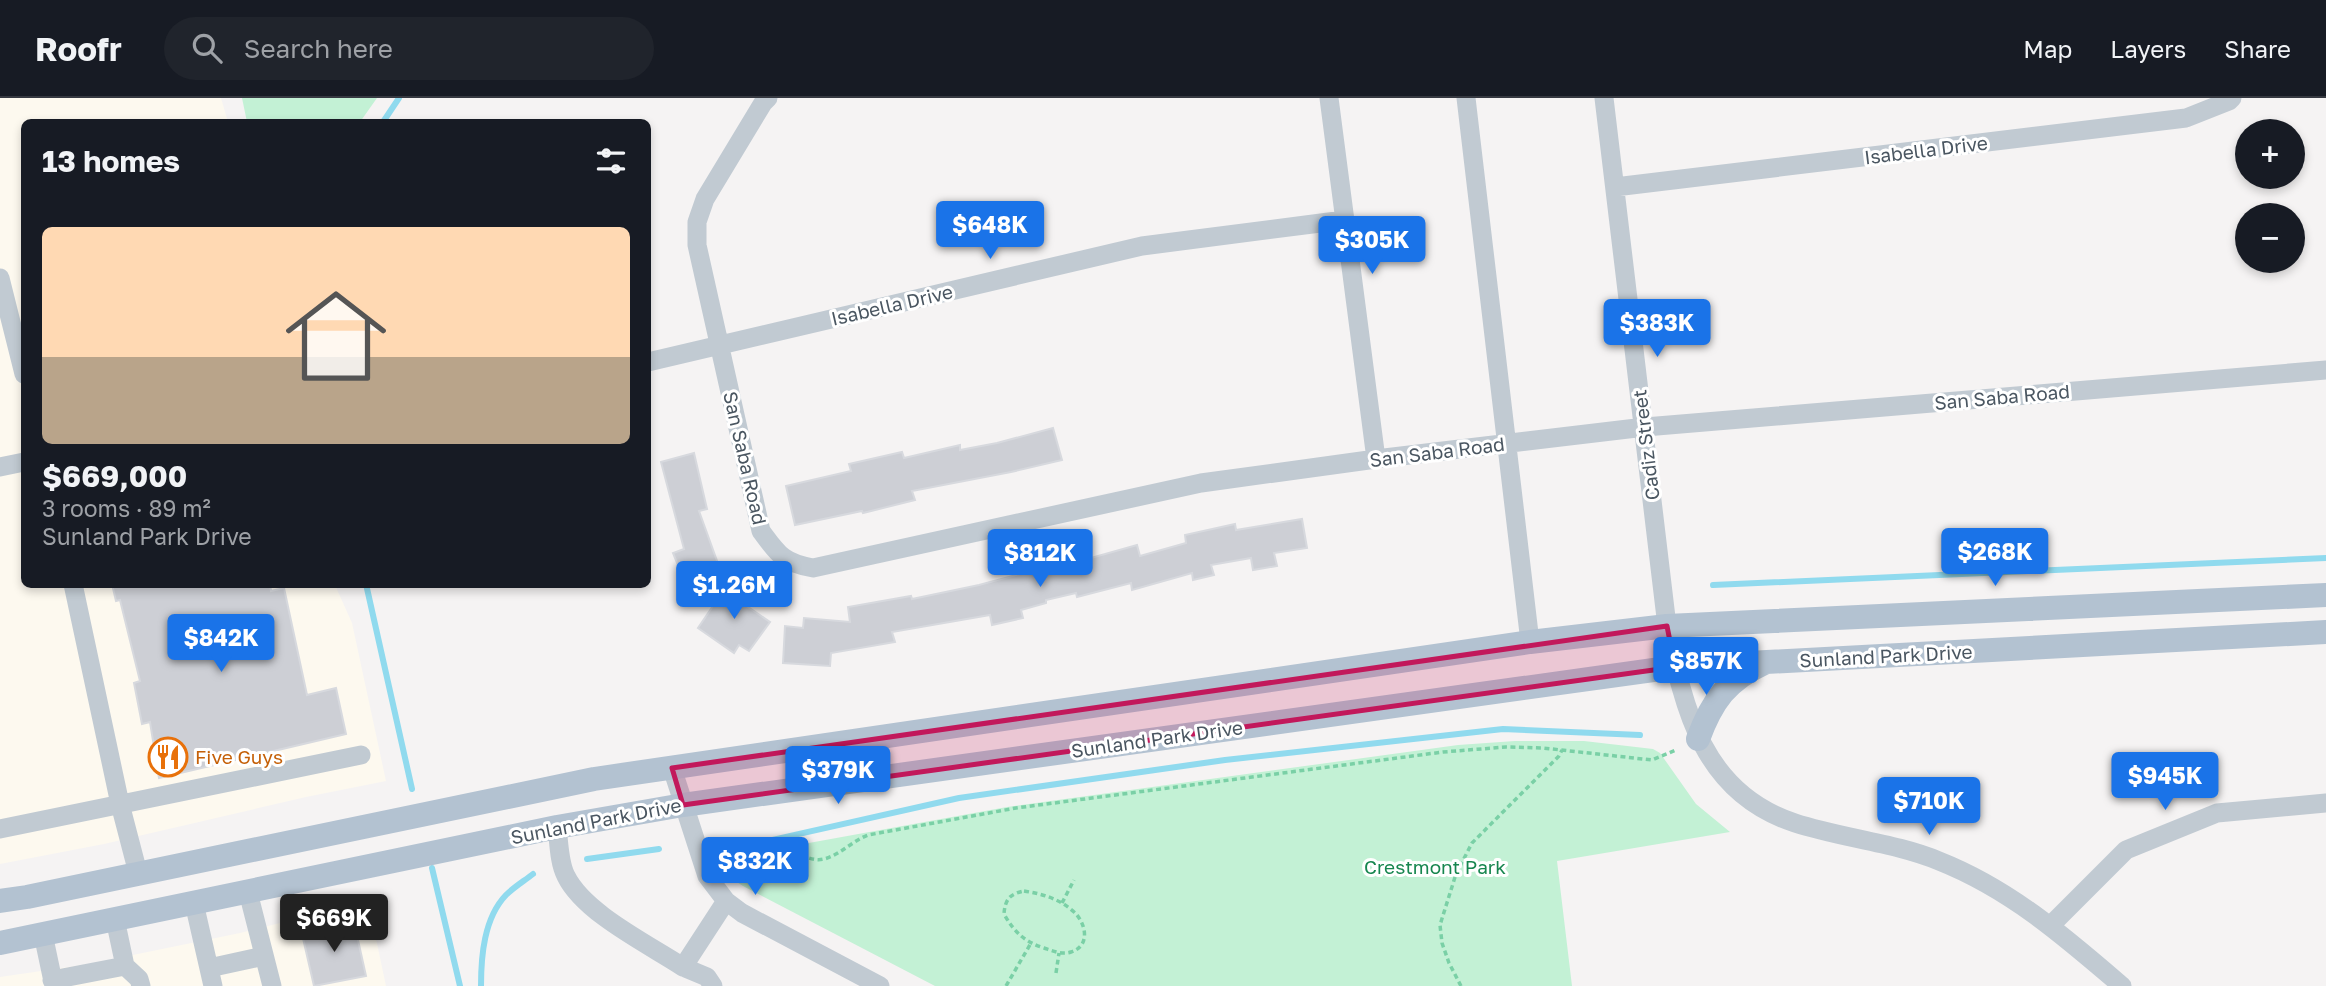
<!DOCTYPE html>
<meta charset="utf-8">
<style>
:root{--surface:#171b24;--page:#20242c;--text:#f1f3f6;--muted:#9ea1a6;--line:#363941;--accent:#1a73e8}
body{margin:0;font-family:"Golos Text",sans-serif;background:var(--page);color:var(--text);height:100vh;display:flex;flex-direction:column;font-size:26px;white-space:nowrap}
*{box-sizing:border-box;margin:0}
p{font-size:23px;color:var(--muted)}
.icon{flex:none;width:38px;height:38px;fill:none;stroke:currentColor;stroke-width:2;stroke-linecap:round;stroke-linejoin:round}
.map{position:relative;flex:1;overflow:hidden}
.details{position:absolute;left:21px;top:21px;width:630px;height:469px;display:flex;flex-direction:column;background:var(--surface);border-radius:10px;box-shadow:0 4px 10px #0003}
.details>*{flex:none}
.controls{position:absolute;left:2235px;top:21px;display:grid;gap:14px}
.controls a{display:grid;place-items:center;width:70px;height:70px;border-radius:50%;background:var(--surface);box-shadow:0 4px 10px #0003;font-size:35px}
.price{position:absolute;translate:-50% -60px;padding:0 16px;border-radius:7px;background:var(--accent);color:#fff;font-size:23px;line-height:46px;filter:drop-shadow(0 2px 4px #0008)}
.price::after{content:'';position:absolute;left:50%;top:42px;width:21px;height:16px;margin-left:-10px;background:inherit;clip-path:polygon(0 0,100% 0,50% 100%)}
.price.current{background:#222;color:#fff}
ul{padding:0;list-style:none}
li{display:grid;align-content:center;gap:14px;height:371px;padding:0 21px}
li span{display:grid;place-items:center;height:217px;border-radius:10px;color:#555}
li>.icon{margin-inline-start:auto}
span .icon{width:126px;height:126px;fill:#fffc;stroke-width:1}
li b{font-size:30px}
h2{display:flex;justify-content:space-between;align-items:center;height:84px;padding:0 21px;font-size:30px}
header{display:flex;align-items:center;gap:42px;box-sizing:border-box;height:98px;padding:0 35px;background:var(--surface);border-bottom:2px solid var(--line)}
header strong{font-size:33px}
nav{display:flex;gap:38px;margin-inline-start:auto;font-size:24px}
.search{width:490px;height:63px;background:var(--page);display:flex;align-items:center;gap:18px;box-sizing:border-box;padding:0 24px;border-radius:38px;color:var(--muted);font-size:26px}
.map>svg:first-child{display:block}
</style>
<header>
<strong>Roofr</strong>
<div class="search"><svg class="icon" aria-label="search" viewBox="0 0 24 24"><circle cx="10" cy="10" r="6"/><path d="M15 15l6 6"/></svg>Search here</div>
<nav><a>Map</a><a>Layers</a><a>Share</a></nav>
</header>
<div class="map">
<svg width="2326" height="888" viewBox="0 0 2326 888">
<rect width="100%" height="100%" fill="#f5f3f3"/>
<path fill="#fdf9ef" d="M0 0H221L228 24H24V486L335 487 352 525 386 683 306 699 104 746 0 766Z
M368 803 386 888H0V879L89 866 240 835Z"/>
<path fill="#c3f1d5" d="M242 0H377L360 24H247Z
M1515 643H1584L1653 651 1660 655 1696 706 1730 734 1557 763 1572 888H935L743 788 729 779 726 760 1007 709 1458 647Z"/>
<g fill="none" stroke-linecap="round" stroke-linejoin="round">
<path stroke="#90daee" stroke-width="6" d="M383 24 399 0
M366 486 412 691
M1713 487 2326 460
M741 749 959 700 1225 662 1503 631 1640 637
M587 761 659 751
M432 770 460 888
M481 888C481 858 484 820 506 797 514 789 524 783 533 776"/>
</g>
<path fill="#cdcfd5" stroke="#d7d9de" stroke-width="2" d="M1053 330 1062 362 1011 374 912 393 915 402 863 415 862 413 795 427 786 388 851 373 849 366 902 354 904 360 960 347V352L997 345Z
M694 355 707 411 699 413 721 474 686 487 673 455 684 451 661 364Z
M1302 421 1307 450 1274 455 1277 468 1253 472 1251 460 1211 467 1214 477 1193 482 1192 475 1132 492 1131 485 1077 499 1076 495 1046 502V505L1021 512 1023 520 992 527 990 517 892 534 895 544 831 555 830 568 783 565 785 528 803 530 804 520 850 524 848 509 911 498 912 501 979 487 1038 471V475L1137 447 1140 458 1186 445 1185 437 1235 426 1236 432Z
M730 483 747 495 741 504 770 524 749 553 739 547 734 555 698 530Z
M112 486H270L271 493 284 490 307 597 336 590 346 636 159 680 150 624 142 626 134 585 140 583 120 502 116 503Z
M354 824 366 878 314 888 302 836Z"/>
<g fill="none" stroke-linecap="round" stroke-linejoin="round">
<path stroke="#7ad0a6" stroke-width="3.5" stroke-dasharray="5 3.5" stroke-linecap="butt" d="M727 772C748 765 770 756 792 756 803 756 812 764 824 761 840 757 852 743 868 737L1016 710 1443 654 1506 649 1543 650 1652 662 1676 652
M1024 793C1043 796 1060 801 1074 814 1086 825 1091 848 1071 854 1062 857 1053 853 1044 850 1025 844 1014 834 1004 816 1005 801 1010 796 1024 793Z
M1062 805 1074 782
M1056 875 1059 855
M1006 888 1031 845
M1461 888 1449 865 1442 845 1440 827 1456 776 1472 745 1559 658 1562 652"/>
<path stroke="#c1cad2" stroke-width="19" d="M768 0 763 5 705 101 697 124V147L761 433C778 456 783 465 813 470L1201 385 1376 361 1645 329 2326 272
M1329 0 1376 361
M1466 0 1530 544
M1604 0 1667 528C1684 612 1703 695 1795 725 1841 740 1896 745 1939 763 2010 791 2065 839 2122 888
M1615 89 2186 20 2229 3 2232 0
M0 180 24 276
M648 264 1142 148 1344 122
M0 369 24 364
M73 486 120 706 138 775
M672 670 707 778 726 803 742 815 880 888
M557 729C559 744 559 765 566 778 584 815 648 846 683 869L726 803
M0 731 361 657
M248 794 272 888
M194 805 213 888
M2051 827 2126 752 2217 715 2326 705
M43 836 54 888
M125 868 139 881 141 888
M683 869 707 879 713 888
M209 870 264 858
M52 882 125 868 115 821"/>
<path stroke="#b3c2d1" stroke-width="24" d="M1698 641C1712 603 1727 582 1764 565
M0 803 27 799 594 681 1530 544 1667 528 2326 497
M0 845 557 729 683 707 1675 569 2326 534"/>
</g>
<path fill="#c2185b" fill-opacity="0.2" stroke="#c2185b" stroke-width="5" stroke-linejoin="round" d="M1667 528 1675 569 683 707 672 670Z"/>
<defs>
<symbol id="restaurant-ring" viewBox="-11 -11 22 22"><circle r="9.5" fill="#fff" stroke="#e8710a" stroke-width="1.5"/><path d="M-5-6h1v4h1v-4h1v4h1v-4h1v5L-1.5 .5V6h-2V.5L-5-1ZM5-6V6H3V1.5H1.5Q1.5-4 5-6Z" fill="#e8710a"/></symbol>
</defs>
<g fill-rule="evenodd">
<use href="#restaurant-ring" x="146" y="637" width="44" height="44"/>
</g>
<g text-anchor="middle" stroke-width="6" stroke-linejoin="round" paint-order="stroke">
<g font-size="19" fill="#4a5661" stroke="#fff">
<text transform="translate(1926 52) rotate(-7)" y="7">Isabella Drive</text>
<text transform="translate(892 207) rotate(-13)" y="7">Isabella Drive</text>
<text transform="translate(2002 299) rotate(-5)" y="7">San Saba Road</text>
<text transform="translate(1646 347) rotate(-97)" y="7">Cadiz Street</text>
<text transform="translate(1437 354) rotate(-7)" y="7">San Saba Road</text>
<text transform="translate(745 360) rotate(77)" y="7">San Saba Road</text>
<text transform="translate(1886 558) rotate(-3)" y="7">Sunland Park Drive</text>
<text transform="translate(1157 641) rotate(-8)" y="7">Sunland Park Drive</text>
<text transform="translate(596 723) rotate(-11)" y="7">Sunland Park Drive</text>
</g>
<g font-size="19" fill="#c56008" stroke="#fff" text-anchor="start">
<text x="195" y="666">Five Guys</text>
</g>
<g font-size="19" fill="#17864f" stroke="#fff">
<text x="1435" y="776">Crestmont Park</text>
</g>
</g>
</svg>
<div class="controls">
<a>+</a>
<a>−</a>
</div>
<b class="price" style="left:990px;top:163px">$648K</b>
<b class="price" style="left:1372px;top:178px">$305K</b>
<b class="price" style="left:1657px;top:261px">$383K</b>
<b class="price" style="left:1995px;top:490px">$268K</b>
<b class="price" style="left:1040px;top:491px">$812K</b>
<b class="price" style="left:734px;top:523px">$1.26M</b>
<b class="price" style="left:221px;top:576px">$842K</b>
<b class="price" style="left:1706px;top:599px">$857K</b>
<b class="price" style="left:838px;top:708px">$379K</b>
<b class="price" style="left:2165px;top:714px">$945K</b>
<b class="price" style="left:1929px;top:739px">$710K</b>
<b class="price" style="left:755px;top:799px">$832K</b>
<b class="price current" style="left:334px;top:856px">$669K</b>
<section class="details">
<h2>13 homes<svg class="icon" aria-label="filters" viewBox="0 0 24 24"><path d="M4 7h16M4 17h16"/><circle cx="9" cy="7" r="2"/><circle cx="15" cy="17" r="2"/></svg></h2>
<ul>
<li><span style="background:linear-gradient(#ffd9b3 60%,#b9a48a 0)"><svg class="icon" aria-label="home" viewBox="0 0 24 24"><path d="M3 11l9-7 9 7M6 9v11h12V9"/></svg></span><div><b>$669,000</b><p>3 rooms · 89 m²</p><p>Sunland Park Drive</p></div></li>
</ul>
</section>
</div>
